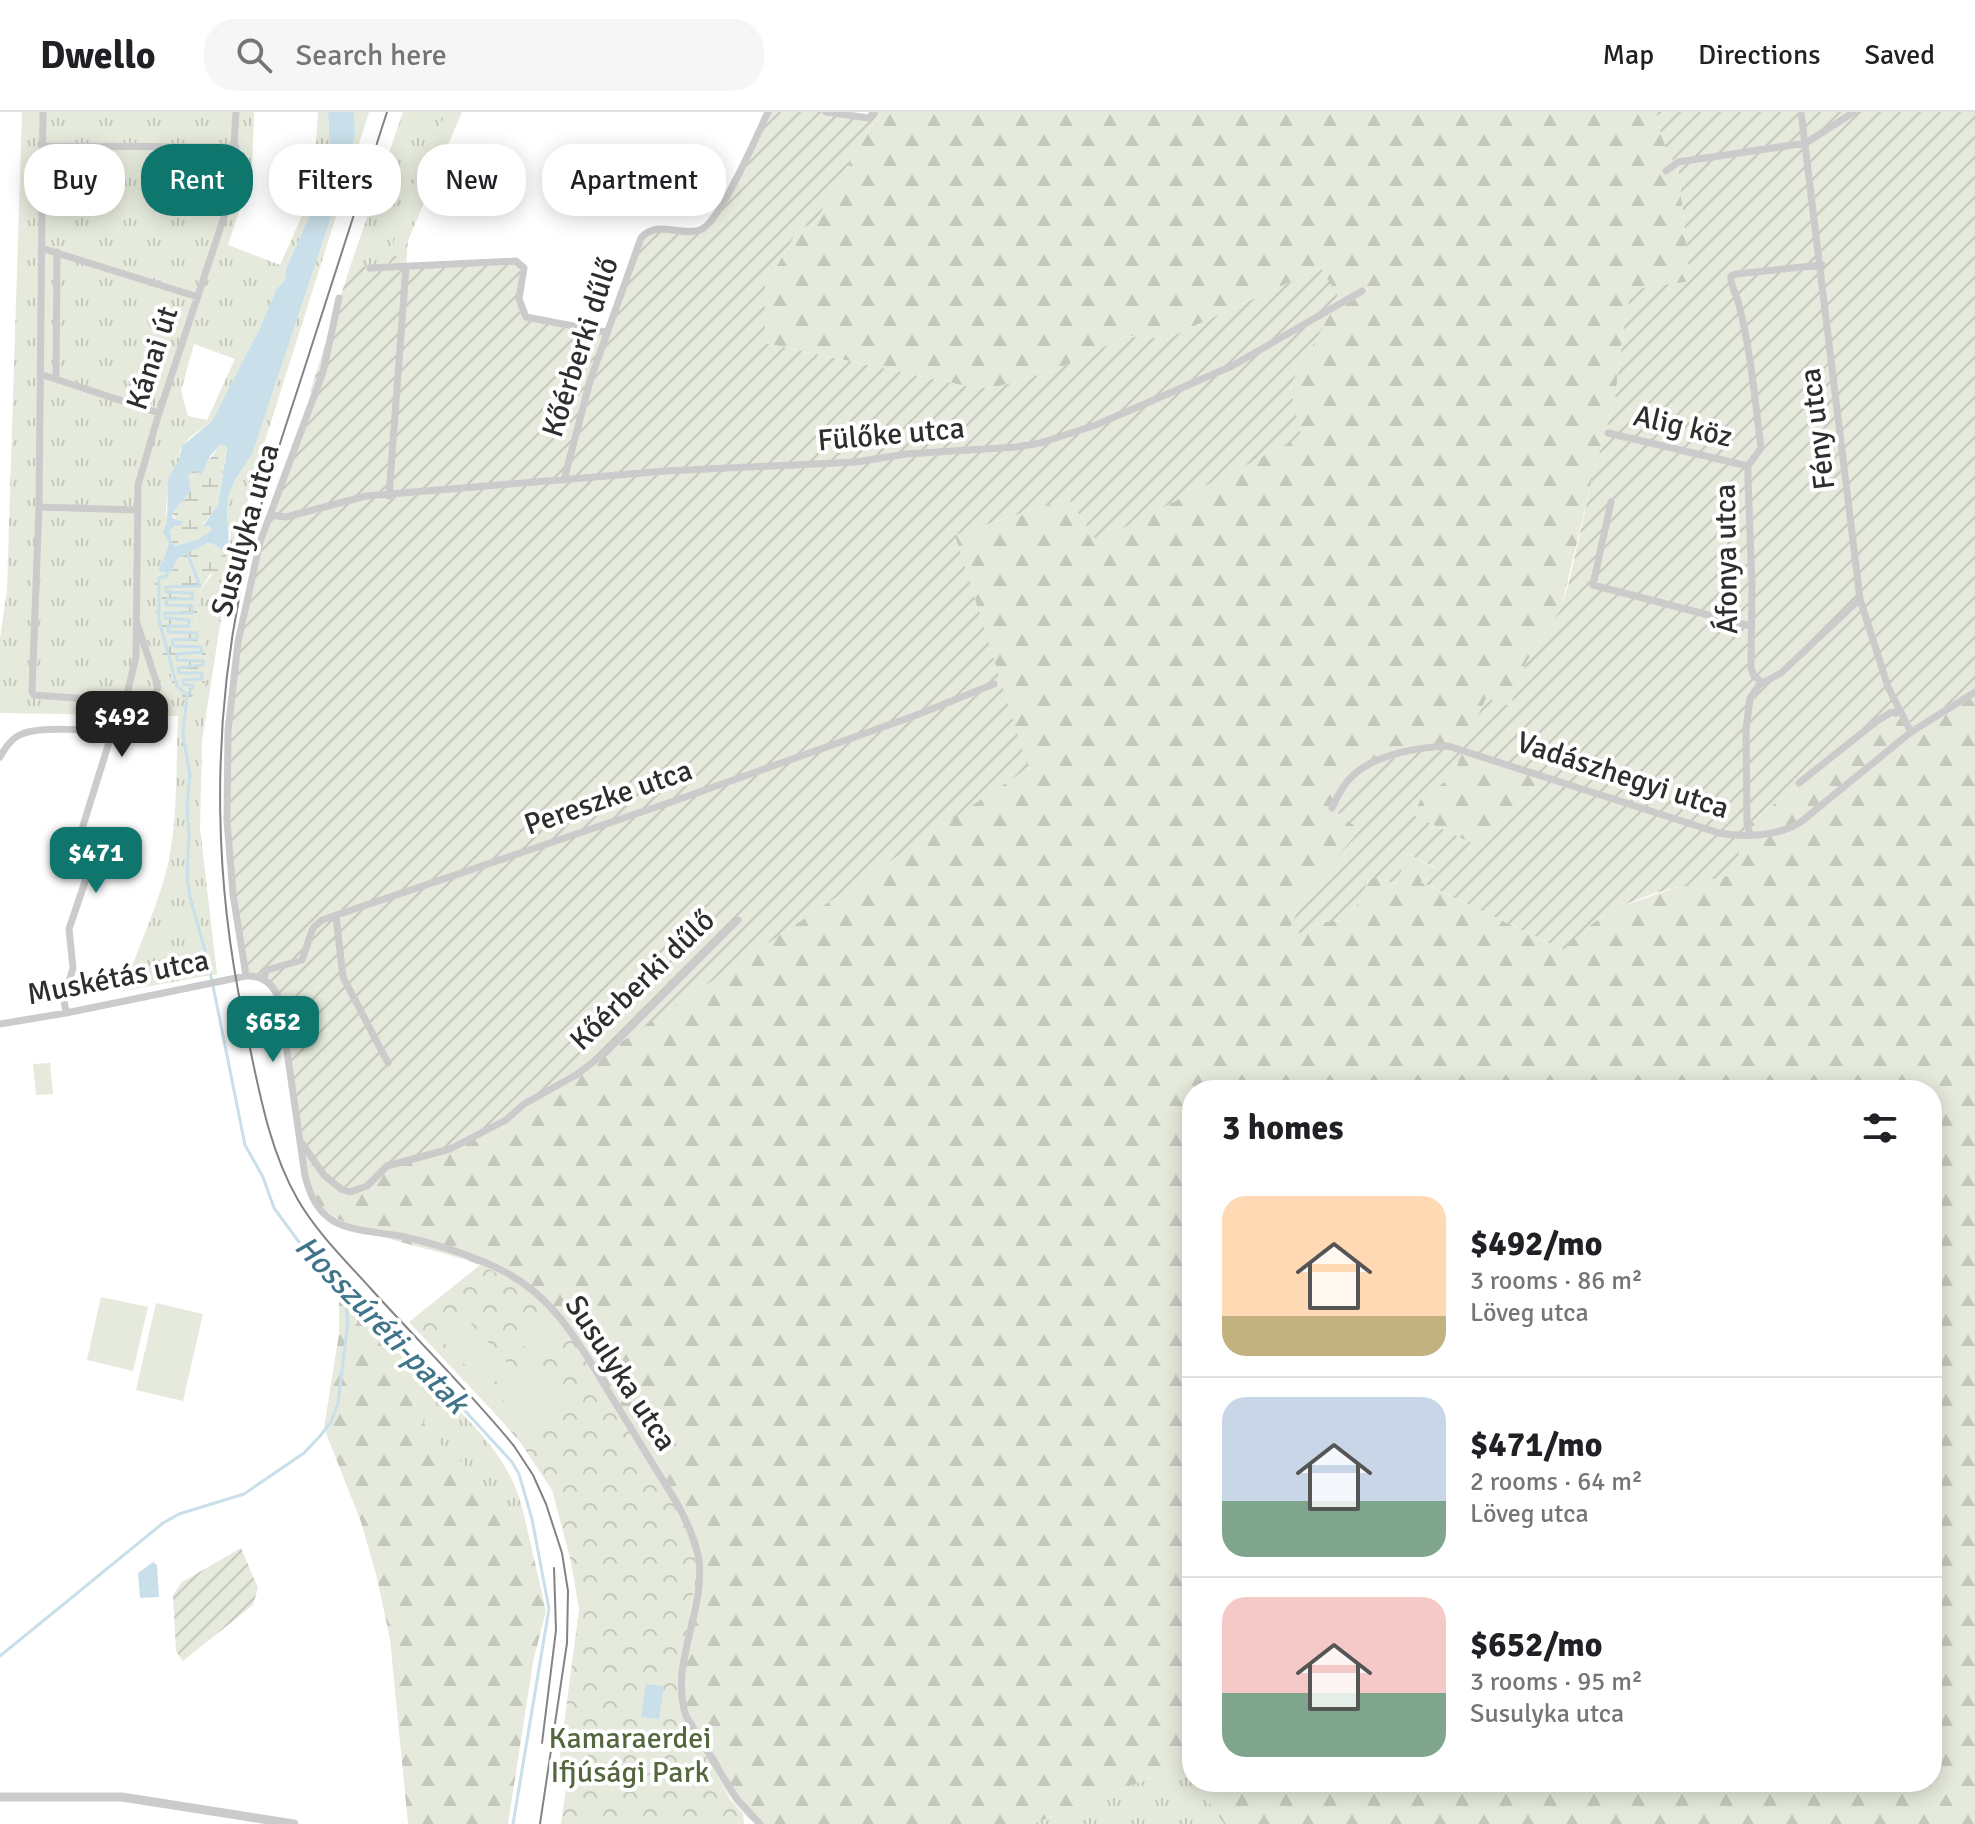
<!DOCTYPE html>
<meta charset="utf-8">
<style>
:root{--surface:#fff;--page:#f6f6f6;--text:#202124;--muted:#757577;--line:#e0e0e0;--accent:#0f766e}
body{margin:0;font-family:Signika,sans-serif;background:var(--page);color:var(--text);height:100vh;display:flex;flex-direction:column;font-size:30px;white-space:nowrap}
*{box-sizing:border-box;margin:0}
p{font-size:26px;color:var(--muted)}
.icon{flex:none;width:44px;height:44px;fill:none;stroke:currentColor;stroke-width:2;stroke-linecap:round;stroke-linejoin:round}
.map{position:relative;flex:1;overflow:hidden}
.sheet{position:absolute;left:1182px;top:968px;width:760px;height:712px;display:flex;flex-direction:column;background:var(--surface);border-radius:32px;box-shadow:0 4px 20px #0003}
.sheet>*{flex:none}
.banner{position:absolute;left:24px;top:32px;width:760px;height:72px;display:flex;gap:16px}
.price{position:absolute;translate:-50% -68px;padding:0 18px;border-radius:16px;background:var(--accent);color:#fff;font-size:26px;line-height:52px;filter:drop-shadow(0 2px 4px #0008)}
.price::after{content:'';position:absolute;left:50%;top:48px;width:24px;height:18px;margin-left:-12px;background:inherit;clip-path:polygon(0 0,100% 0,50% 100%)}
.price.on{background:#222;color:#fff}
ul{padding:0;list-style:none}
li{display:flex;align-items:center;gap:24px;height:200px;padding:0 40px}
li+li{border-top:2px solid var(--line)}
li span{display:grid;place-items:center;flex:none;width:224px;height:160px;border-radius:24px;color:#555}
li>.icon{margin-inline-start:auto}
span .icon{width:96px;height:96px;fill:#fffc;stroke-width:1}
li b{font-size:34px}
h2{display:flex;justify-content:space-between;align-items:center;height:96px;padding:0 40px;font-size:34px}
.chip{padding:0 28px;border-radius:32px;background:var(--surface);box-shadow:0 4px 20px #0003;font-size:28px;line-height:72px}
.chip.on{background:var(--accent);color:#fff}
header{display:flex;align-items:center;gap:48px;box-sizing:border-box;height:112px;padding:0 40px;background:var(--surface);border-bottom:2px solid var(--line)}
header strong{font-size:38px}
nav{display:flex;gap:44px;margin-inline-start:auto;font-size:28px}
.search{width:560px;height:72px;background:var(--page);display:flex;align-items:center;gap:20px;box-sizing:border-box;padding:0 28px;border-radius:32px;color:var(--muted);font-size:30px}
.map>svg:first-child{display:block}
</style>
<header>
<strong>Dwello</strong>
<div class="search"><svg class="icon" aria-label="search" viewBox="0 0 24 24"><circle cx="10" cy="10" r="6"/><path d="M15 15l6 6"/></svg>Search here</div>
<nav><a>Map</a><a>Directions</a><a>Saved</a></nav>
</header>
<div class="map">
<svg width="1975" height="1712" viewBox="0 0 1975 1712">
<defs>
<pattern id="grass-tufts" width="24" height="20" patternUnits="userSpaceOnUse" patternTransform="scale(2)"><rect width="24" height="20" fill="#e5eadc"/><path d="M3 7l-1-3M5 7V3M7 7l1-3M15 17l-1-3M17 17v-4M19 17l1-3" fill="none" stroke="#c5c9bd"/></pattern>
<pattern id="forest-firs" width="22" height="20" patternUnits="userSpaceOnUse" patternTransform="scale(2)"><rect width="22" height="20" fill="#e5eadc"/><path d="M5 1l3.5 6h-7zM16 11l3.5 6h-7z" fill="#c5c9bd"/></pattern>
<pattern id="wetland-marsh" width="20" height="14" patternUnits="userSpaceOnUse" patternTransform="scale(2)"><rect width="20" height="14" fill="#e5eadc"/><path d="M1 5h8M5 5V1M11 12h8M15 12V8" fill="none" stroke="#c5c9bd"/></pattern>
<pattern id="park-crowns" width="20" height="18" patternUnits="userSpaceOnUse" patternTransform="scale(2)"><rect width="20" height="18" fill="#e5eadc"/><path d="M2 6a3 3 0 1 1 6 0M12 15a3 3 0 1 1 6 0" fill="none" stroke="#c5c9bd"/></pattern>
<pattern id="garden-furrows" width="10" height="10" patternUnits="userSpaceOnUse" patternTransform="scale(2)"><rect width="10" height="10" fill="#e5eadc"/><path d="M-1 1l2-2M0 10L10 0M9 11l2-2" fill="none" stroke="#c5c9bd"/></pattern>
</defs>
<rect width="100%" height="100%" fill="#fff"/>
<path fill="url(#grass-tufts)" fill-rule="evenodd" d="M22 0H254L252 60 228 133 280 153 313 79 318 0H328L330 41 327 66 286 156C287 164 284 173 277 177L259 218 212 309 189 326 180 338 179 348 169 367 166 396 169 430 165 444 158 457 160 460 155 466 206 527 196 511 200 479 227 442 231 423 227 413 226 398 230 378 254 337 352 42 355 18 354 0H369L258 351 229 456 202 629 200 716 217 862 123 879C137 837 158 795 168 752 178 704 176 653 178 604L0 601V527L7 477ZM194 232 235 247 207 308 188 304 181 279Z
M403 0H462L408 129 395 126 388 155H350Z
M422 1262C466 1307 510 1340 524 1403L499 1393 474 1361 443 1335 414 1299 415 1284 424 1270Z
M1183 1653 1192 1666V1670H1195L1224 1712H1033Z"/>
<path fill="url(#forest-firs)" d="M879 0H1656L1661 21 1678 52 1690 169 1625 206 1615 287 1593 363 1561 497 1526 551 1510 595 1467 630 1463 637 1541 666 1538 671 1482 737 1413 703 1421 685 1454 664 1332 696 1360 718 1307 779 1290 818 1302 822 1321 810 1343 808 1358 792 1368 769 1374 765 1396 772 1408 742 1436 756 1421 770 1564 838 1577 822 1614 797 1680 774 1740 731 1751 710 1889 603 1913 611 1975 577V1712H1224L1195 1670H1932V978H1192V1666L1183 1653 1033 1712H755C725 1688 704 1639 684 1605L678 1573 696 1463 480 1153C440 1136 337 1123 316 1088 306 1071 306 1052 304 1034L955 423 1068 386 1097 428 1300 325 1290 274 1338 187 1321 156 1166 227 1127 224 1058 257 997 275 975 276 765 231V174L799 116 814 112Z
M339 1187 422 1262 424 1270 415 1284 414 1299 443 1335 474 1361 499 1393 524 1403 546 1499 533 1550 508 1712H408L390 1527 377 1466 361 1410 324 1316 339 1222Z"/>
<path fill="url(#wetland-marsh)" d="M220 333H227L218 394 204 411 203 414H209L212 418 197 428 175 435 171 428 170 417 178 410 172 401 177 392 185 387 188 364 194 358 204 355Z
M209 430 227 440C224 452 222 460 210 462L200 479 196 510 206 527 205 571 190 586 179 584C159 549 156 505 155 466L160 460 171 461 177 447Z"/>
<path fill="url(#park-crowns)" d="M480 1153 525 1175 566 1216 674 1392C685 1416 696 1436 696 1463L678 1573 684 1605 730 1687 743 1702 744 1712H561L568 1663 564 1662 565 1652 559 1651 579 1497 571 1450 552 1378 520 1330 498 1305 409 1210Z"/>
<path fill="url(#garden-furrows)" d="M768 0H826L860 7 879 0 814 112 799 116 765 174V231L975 276 997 275 1058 257 1127 224 1166 227 1321 156 1339 186 1290 274 1301 325 1097 429 1068 386 955 423 1028 656 605 941 524 992 506 1008 450 1037 387 1054 373 1069 350 1080 324 1063 304 1034 280 891 269 871 246 864 240 832 227 666 238 530 253 456 313 282 310 280 350 155H388L395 126 408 129 406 155 520 150V177L526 205 605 220 646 119 692 120 707 114Z
M1656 0H1975V577L1920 609 1913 611 1889 603 1751 710 1740 731 1736 762C1675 775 1605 787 1564 838L1421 770 1435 755 1408 742 1396 772 1374 765 1368 769 1358 792 1343 808 1321 810 1302 822 1289 818 1307 779 1360 718 1332 696 1340 679 1368 653 1435 635 1462 639 1454 664 1422 685 1413 703 1482 736 1538 671 1541 666 1463 637 1486 586 1510 594 1526 551 1561 497 1569 470 1593 363 1615 287 1625 206 1632 178 1690 169 1678 53C1664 41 1660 17 1656 0Z
M241 1436 258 1476 253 1493 183 1549 176 1539 173 1483 182 1470Z"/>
<path fill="#e5eadc" d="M446 0H460L408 119 404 145 391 143 405 89Z
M50 951 53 982 36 983 33 952Z
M101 1185 148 1195 133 1259 87 1248Z
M156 1191 203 1202 183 1289 136 1278Z
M551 1203 568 1221 537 1249 521 1231Z
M464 1204 511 1255 487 1277 440 1226Z
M525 1249 564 1292 533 1320 494 1278Z"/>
<path fill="#c9dfe9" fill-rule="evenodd" d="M328 0H354L355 18 352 42 254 337C246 355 231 368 228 389 224 408 232 420 227 440L209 430 177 447 171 461 160 460 158 457 165 444 169 430 163 421 167 411 168 367 179 348 182 334 212 309 259 218 277 176C284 173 287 164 286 156L327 66 330 41ZM220 333H226L227 336 218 393 203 414H209L212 418 197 428 175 434 171 428 170 418 175 413 181 414 182 410 173 406 172 401 191 379 188 364 194 358 201 363 211 343Z
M153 1450 157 1453 159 1485 140 1486 138 1461Z
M646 1572 664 1574 659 1607 641 1605Z"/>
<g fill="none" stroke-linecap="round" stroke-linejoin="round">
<path stroke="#c9dfe9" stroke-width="3" d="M186 438 200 474 166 475V480L192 481 193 487H167L166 493 192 494V501H165V506L189 508V514H168V520L197 521V527L172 528 173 534 201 535 202 540 177 542V548L203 549V553L178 556 179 561H202V567L183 568V572L194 574 187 583
M168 459 167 464 159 466V508L177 574 187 583 183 622 190 663 187 693 189 724 187 763 190 785 208 849 245 1033 263 1065 274 1096 310 1145 345 1185 422 1252 512 1350 519 1362 532 1407 549 1497 513 1712
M0 1544 163 1411 179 1402 244 1382 304 1341 320 1324 331 1310 338 1291 348 1210 345 1186"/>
<path stroke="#cbcbcb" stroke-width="7" d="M43 0 39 395 32 579 34 583 146 591 154 588 158 575 137 511
M826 0 869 6 874 0
M1801 0 1860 487 1888 575 1911 620
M42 34 236 35
M1666 59 1678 50 1806 31 1854 0
M41 136 198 185
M370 156 516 149 524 156 519 187 526 205 605 220
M40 262 159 301
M56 267 57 140
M1608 321 1748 354
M564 368 590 269 641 126C657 107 680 125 700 118 720 111 757 23 768 0
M389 384 406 155
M1611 390 1593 473 1751 514
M39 395 137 398
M272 403 286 405 366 384 666 359 856 350 906 342 1016 335 1040 331 1096 313 1232 254 1362 179
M1763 571 1754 564 1751 556 1752 472 1748 367V354L1761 336C1755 288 1751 240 1739 193 1737 182 1730 175 1731 164L1736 162 1822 153
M125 590 136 545 138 373 159 301 231 84 236 0
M0 645C5 636 12 625 22 622 39 615 94 616 111 624L82 717 87 764 69 817 73 856 64 888 66 901
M1799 671 1877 609 1890 601 1899 599
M1332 696C1338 683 1345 669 1357 660 1379 642 1420 635 1448 634L1719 721C1744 726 1782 724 1802 709L1911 620 1975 580
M1750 722 1747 712 1746 618 1750 586 1759 573 1781 561 1860 487
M336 804 343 865 388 951
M246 864 233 782 227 709 228 619 238 530 260 430 323 260 339 186
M263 866 267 858 302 848 313 816 322 808 674 689 914 604 994 572
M0 912 66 901 246 864C265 863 275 874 280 891L305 1064C309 1080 315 1096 329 1106 346 1120 383 1120 405 1125 439 1133 472 1143 503 1159 557 1186 582 1237 613 1287 634 1321 655 1356 677 1391 686 1409 696 1428 699 1449 705 1501 669 1552 686 1604L736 1686 760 1712
M301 1030 324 1063 341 1077 350 1080 367 1074 387 1054 450 1037 506 1008 524 992 576 963 605 941 738 808"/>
<path stroke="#cbcbcb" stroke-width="9" d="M0 1685H122L294 1712"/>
<path stroke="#838383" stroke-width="2" d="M387 0C359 88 331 176 302 264 279 335 254 406 240 481 211 626 214 777 247 922 259 978 269 1038 298 1088 318 1122 346 1149 372 1178 419 1230 470 1280 514 1334L533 1363 546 1392 562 1441 568 1479 567 1531 540 1712
M542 1631 556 1518 554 1456"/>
</g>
<g text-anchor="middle" stroke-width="8" stroke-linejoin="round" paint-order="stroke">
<g font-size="30" fill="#2e2e2e" stroke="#fff">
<text transform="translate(580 235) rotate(-72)" y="10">Kőérberki dűlő</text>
<text transform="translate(152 246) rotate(-72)" y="10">Kánai út</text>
<text transform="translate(1683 314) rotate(13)" y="10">Alig köz</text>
<text transform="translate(1817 317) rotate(-97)" y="10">Fény utca</text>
<text transform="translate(891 322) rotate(-5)" y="10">Fülőke utca</text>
<text transform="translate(245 418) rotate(-74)" y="10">Susulyka utca</text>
<text transform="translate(1726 447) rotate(-91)" y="10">Áfonya utca</text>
<text transform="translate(1623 663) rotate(18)" y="10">Vadászhegyi utca</text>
<text transform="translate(608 685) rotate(-19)" y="10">Pereszke utca</text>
<text transform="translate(118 865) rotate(-11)" y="10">Muskétás utca</text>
<text transform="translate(642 868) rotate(-44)" y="10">Kőérberki dűlő</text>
<text transform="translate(621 1261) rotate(57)" y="10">Susulyka utca</text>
</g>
<g font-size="30" fill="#54673e" stroke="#fff">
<text x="630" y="1636">Kamaraerdei<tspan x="630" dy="34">Ifjúsági Park</tspan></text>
</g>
<g font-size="32" font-style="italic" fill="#40748b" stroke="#fff">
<text transform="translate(382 1212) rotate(46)" y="11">Hosszúréti-patak</text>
</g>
</g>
</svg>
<b class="price on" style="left:122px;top:647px">$492</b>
<b class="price" style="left:96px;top:783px">$471</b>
<b class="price" style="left:273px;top:952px">$652</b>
<div class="banner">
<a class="chip">Buy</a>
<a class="chip on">Rent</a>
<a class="chip">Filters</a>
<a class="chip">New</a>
<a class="chip">Apartment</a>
</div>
<section class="sheet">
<h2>3 homes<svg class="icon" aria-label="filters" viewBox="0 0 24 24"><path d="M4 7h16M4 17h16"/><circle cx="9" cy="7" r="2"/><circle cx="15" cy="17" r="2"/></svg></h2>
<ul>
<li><span style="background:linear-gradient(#ffd9b3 75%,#c2b280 0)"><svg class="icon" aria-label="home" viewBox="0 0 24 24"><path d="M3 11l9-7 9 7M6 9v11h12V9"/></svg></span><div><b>$492/mo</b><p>3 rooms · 86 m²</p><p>Löveg utca</p></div></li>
<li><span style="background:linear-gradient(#c9d6e8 65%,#7fa58c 0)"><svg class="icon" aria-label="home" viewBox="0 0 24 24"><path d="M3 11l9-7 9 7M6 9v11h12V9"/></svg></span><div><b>$471/mo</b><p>2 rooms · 64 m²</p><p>Löveg utca</p></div></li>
<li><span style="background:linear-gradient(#f6c9c9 60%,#7fa58c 0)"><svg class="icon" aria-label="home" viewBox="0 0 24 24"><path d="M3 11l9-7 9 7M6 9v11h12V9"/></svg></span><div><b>$652/mo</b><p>3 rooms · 95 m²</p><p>Susulyka utca</p></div></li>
</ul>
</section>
</div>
